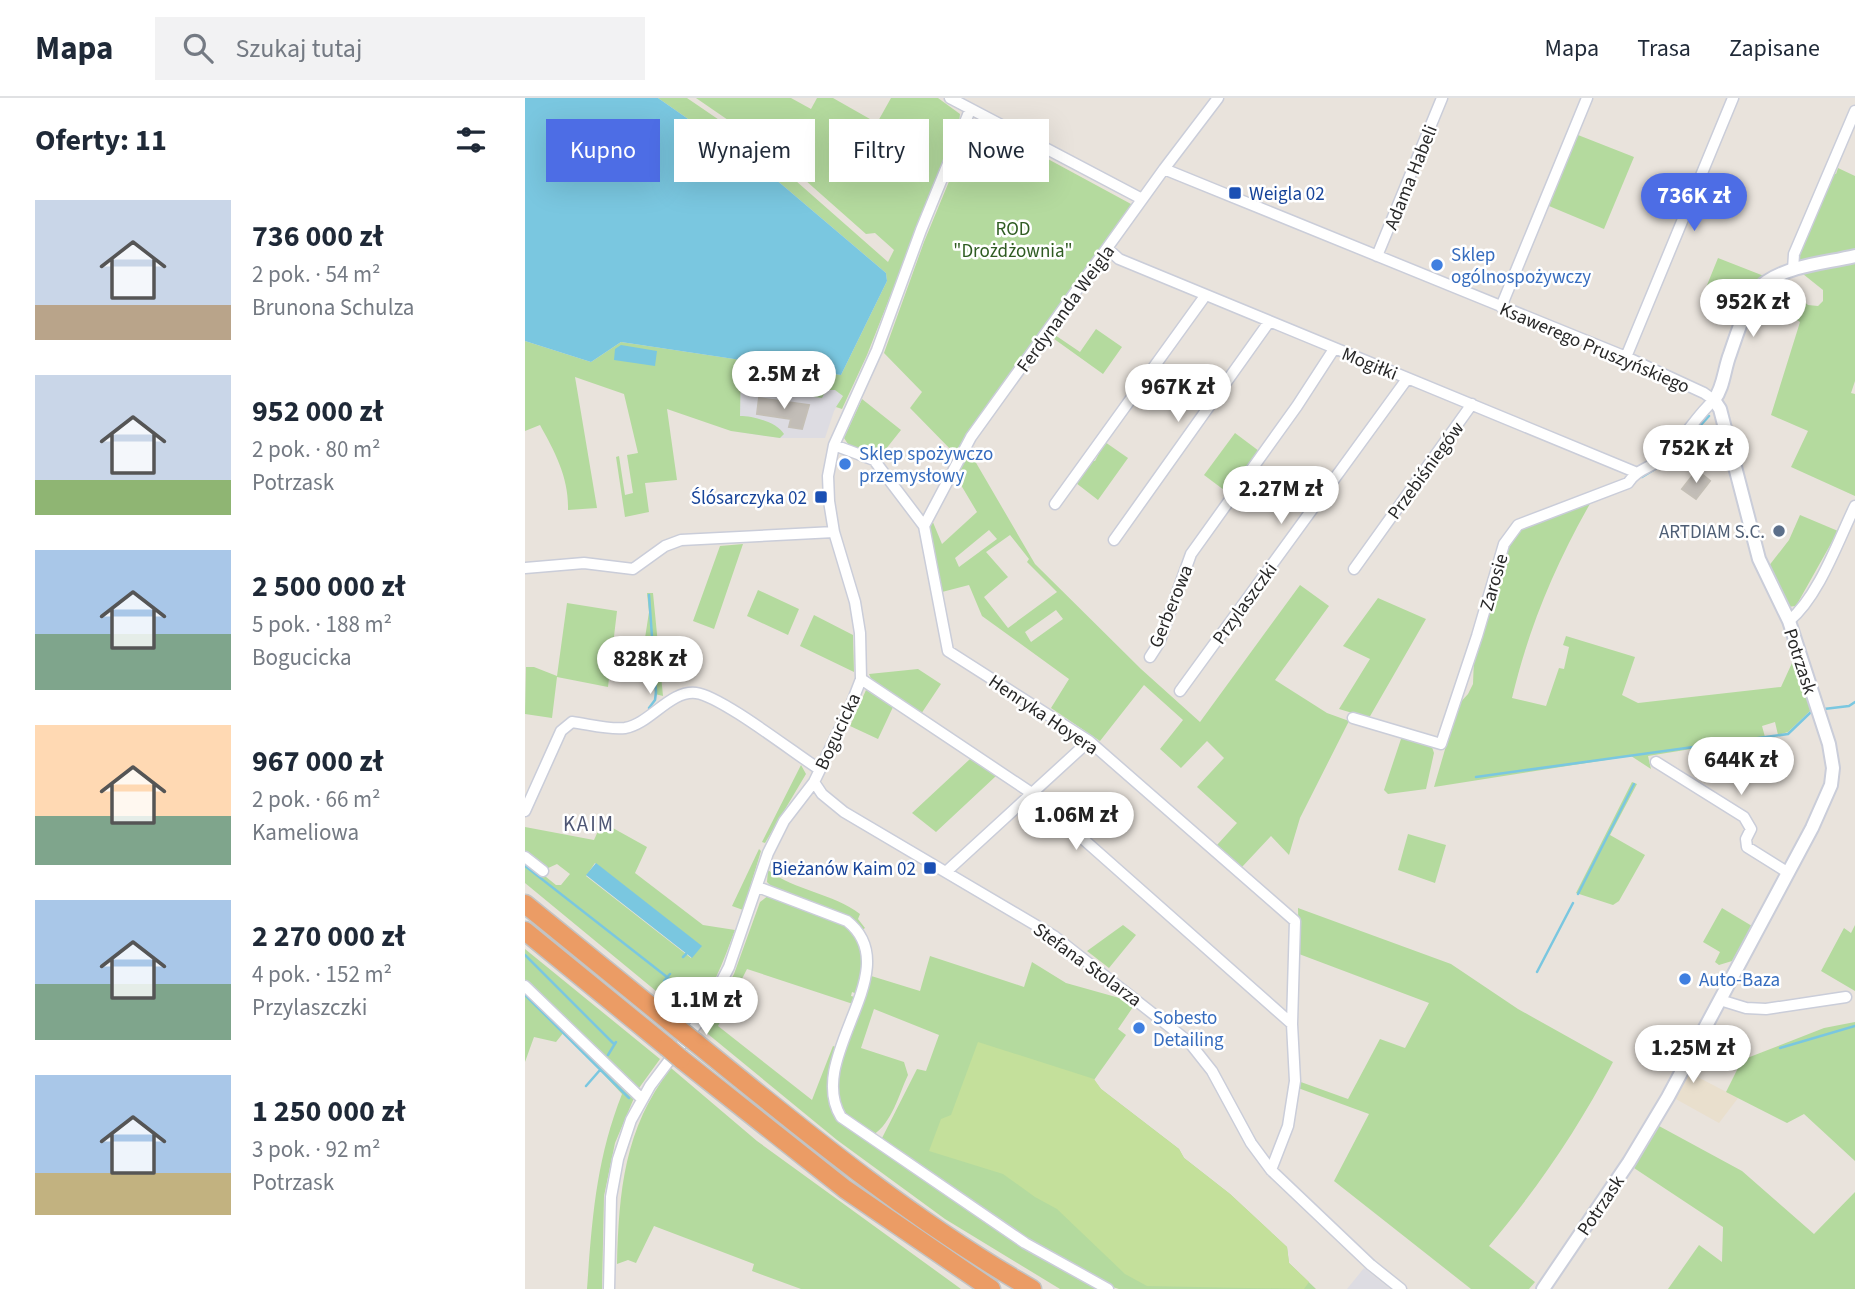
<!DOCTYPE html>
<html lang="pl">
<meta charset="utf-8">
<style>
:root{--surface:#fff;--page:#f2f2f3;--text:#1f2937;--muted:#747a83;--line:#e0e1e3;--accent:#4d6de5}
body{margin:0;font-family:"Source Sans 3",sans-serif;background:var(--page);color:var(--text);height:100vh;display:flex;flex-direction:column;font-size:26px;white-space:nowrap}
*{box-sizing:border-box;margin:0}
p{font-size:23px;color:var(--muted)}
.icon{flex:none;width:38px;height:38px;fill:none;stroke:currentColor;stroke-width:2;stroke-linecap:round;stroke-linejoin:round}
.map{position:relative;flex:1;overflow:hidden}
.details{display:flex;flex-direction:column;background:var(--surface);width:525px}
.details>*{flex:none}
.hud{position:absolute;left:21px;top:21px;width:665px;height:63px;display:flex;gap:14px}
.price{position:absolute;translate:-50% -60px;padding:0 16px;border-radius:24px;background:#fff;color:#222;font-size:23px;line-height:46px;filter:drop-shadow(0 2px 4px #0008)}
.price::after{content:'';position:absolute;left:50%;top:42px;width:21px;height:16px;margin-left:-10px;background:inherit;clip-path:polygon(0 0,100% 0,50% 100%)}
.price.active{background:var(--accent);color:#fff}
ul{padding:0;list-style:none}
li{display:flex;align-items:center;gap:21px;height:175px;padding:0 35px}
li span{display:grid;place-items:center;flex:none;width:196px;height:140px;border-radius:0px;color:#555}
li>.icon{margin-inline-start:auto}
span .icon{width:84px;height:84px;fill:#fffc;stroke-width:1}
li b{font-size:30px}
h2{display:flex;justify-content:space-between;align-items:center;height:84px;padding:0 35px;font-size:30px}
.pill{padding:0 24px;border-radius:0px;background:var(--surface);box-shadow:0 7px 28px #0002;font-size:24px;line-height:63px}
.pill.active{background:var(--accent);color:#fff}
header{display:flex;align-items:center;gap:42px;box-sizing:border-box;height:98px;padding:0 35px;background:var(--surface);border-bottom:2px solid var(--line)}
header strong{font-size:33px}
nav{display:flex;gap:38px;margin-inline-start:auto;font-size:24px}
.search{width:490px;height:63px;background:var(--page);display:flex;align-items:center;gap:18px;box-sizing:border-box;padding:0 24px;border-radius:0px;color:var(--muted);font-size:26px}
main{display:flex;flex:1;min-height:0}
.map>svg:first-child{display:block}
</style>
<header>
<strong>Mapa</strong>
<div class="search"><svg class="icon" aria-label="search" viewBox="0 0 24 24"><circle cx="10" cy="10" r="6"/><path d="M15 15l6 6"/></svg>Szukaj tutaj</div>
<nav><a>Mapa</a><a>Trasa</a><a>Zapisane</a></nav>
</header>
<main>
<section class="details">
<h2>Oferty: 11<svg class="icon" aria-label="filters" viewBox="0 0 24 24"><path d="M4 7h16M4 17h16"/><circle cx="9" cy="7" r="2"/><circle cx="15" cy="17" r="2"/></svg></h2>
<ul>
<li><span style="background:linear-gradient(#c9d6e8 75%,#b9a48a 0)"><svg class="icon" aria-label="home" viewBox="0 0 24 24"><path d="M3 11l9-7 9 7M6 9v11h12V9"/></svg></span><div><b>736 000 zł</b><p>2 pok. · 54 m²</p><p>Brunona Schulza</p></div></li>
<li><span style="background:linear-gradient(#c9d6e8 75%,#8fb573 0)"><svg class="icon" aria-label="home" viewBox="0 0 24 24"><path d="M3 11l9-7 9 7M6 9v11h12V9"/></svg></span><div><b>952 000 zł</b><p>2 pok. · 80 m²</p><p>Potrzask</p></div></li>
<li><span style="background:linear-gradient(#a9c7e8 60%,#7fa58c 0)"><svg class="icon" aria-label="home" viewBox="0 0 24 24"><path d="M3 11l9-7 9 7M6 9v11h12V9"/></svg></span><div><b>2 500 000 zł</b><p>5 pok. · 188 m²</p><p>Bogucicka</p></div></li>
<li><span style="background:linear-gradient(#ffd9b3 65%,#7fa58c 0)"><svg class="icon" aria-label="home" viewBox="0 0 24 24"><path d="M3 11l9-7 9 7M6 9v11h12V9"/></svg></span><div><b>967 000 zł</b><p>2 pok. · 66 m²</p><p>Kameliowa</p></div></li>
<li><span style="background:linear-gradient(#a9c7e8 60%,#7fa58c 0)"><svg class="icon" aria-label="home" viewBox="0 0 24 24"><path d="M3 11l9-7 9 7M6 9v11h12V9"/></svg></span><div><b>2 270 000 zł</b><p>4 pok. · 152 m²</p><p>Przylaszczki</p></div></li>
<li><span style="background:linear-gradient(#a9c7e8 70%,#c2b280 0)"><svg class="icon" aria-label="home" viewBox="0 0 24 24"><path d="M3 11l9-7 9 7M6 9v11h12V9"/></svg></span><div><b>1 250 000 zł</b><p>3 pok. · 92 m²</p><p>Potrzask</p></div></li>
</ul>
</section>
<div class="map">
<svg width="1330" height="1191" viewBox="0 0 1330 1191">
<rect width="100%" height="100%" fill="#e9e3dc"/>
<path fill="#dddce2" d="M216 262 316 277 327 282 309 313 300 340H255L214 334Z
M839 1170 865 1191H822Z"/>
<path fill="#e9dfcd" d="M1163 974 1213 1000 1194 1025 1149 1000Z"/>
<path fill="#b4da9e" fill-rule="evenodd" d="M133 0H162L228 45 363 164 369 152 350 135 341 136 245 51 171 0H266L286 11 292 0H308L352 25 366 0H413L435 16 434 24 342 257 317 311 311 309 318 298 310 292H301L297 300 231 292V274L238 265 316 277 362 183 361 175 255 85Z
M452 27H460L606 106V112L431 357 385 310 397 294 359 255 399 144 444 35Z
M1053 37 1109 59 1079 131 1024 108Z
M1313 70 1330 78V283L1326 295 1330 296V398L1266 369 1283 333 1246 317 1275 224 1243 203 1238 196 1254 183 1283 207 1293 208 1298 203V192L1278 176 1272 159 1308 75 1311 76Z
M1193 160 1239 178 1216 211 1178 197Z
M571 231 597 249 578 276 525 238 527 235 555 254Z
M0 243 66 264 96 244 216 262 215 318C228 318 252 324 259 336L255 340 206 333 142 311 152 382 120 385 124 414 100 419 91 359 94 358 100 397 108 395 102 357 113 355 99 296 50 279 72 410 43 412C44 380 30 354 15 327L0 333Z
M337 301 376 332 353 361 325 349 319 340Z
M710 335 734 353 703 395 679 377Z
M580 344 603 360 573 402 551 385 567 363H570Z
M443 351 510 466 616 571 675 624 775 487 804 508 750 582 802 615 824 623 775 720 764 757 746 738 717 769 692 747 712 725 672 689 699 660 682 643 656 670 635 651 658 622 619 587 575 643 526 610 544 581 457 518 444 487 417 494 404 428 407 422 417 446 452 414 430 377ZM464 432 472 441 434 469 430 460ZM485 437 504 461 502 464 532 494 483 530 459 499 483 479 461 454ZM531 512 538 521 506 544 500 534Z
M1066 404C1030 467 1004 529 987 600L1021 608 1034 570 1039 571 1044 549 1038 547 1041 538 1110 559 1097 597 1113 605 1256 589 1267 565 1273 564 1287 611 1263 634 1253 637 1250 624 1237 628 1240 639 1123 658 1126 671 1106 658 909 689 933 607 943 596 948 586 949 560 965 509 969 507C974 487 974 462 984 444 995 423 1044 412 1066 404Z
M1275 417 1313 433 1271 508 1262 509 1243 469 1264 442Z
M218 446 189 531 168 523 195 448Z
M233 492 274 511 263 537 222 518Z
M122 495H128L138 598 130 596 128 568 116 566 124 514Z
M853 500 901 521 844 620 814 611 845 561 818 548Z
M42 505 92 513 83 589 32 579 27 620 0 616 1 569H9L32 578Z
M289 517 328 537 329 574 275 548Z
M393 571 416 586 396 616 348 585 344 576Z
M341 592 368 609 353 641 325 628Z
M877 638 907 649 909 655 901 691 863 696 859 692Z
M445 661 471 678 411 734 387 715Z
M276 667 281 676 240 745 237 744Z
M1107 684 1112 686 1085 737 1120 757 1094 803 1088 807 1051 795Z
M77 724 122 749 110 775 178 827 210 832C198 864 187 895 165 921L0 785V762L31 787H36L45 776 32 766 21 771 0 755V729L69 742ZM70 765 176 848 166 860 61 778Z
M883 736 921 747 910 785 873 772Z
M234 751 236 753 218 812 207 808Z
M243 772C270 793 308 795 335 816L333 821 340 830 337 832 322 819 246 788 242 784Z
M244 797C278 810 346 821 339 869 338 878 334 887 332 896L327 894 326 898 330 899 328 906 222 871 193 928 287 1002 308 948 313 950C304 976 297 997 314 1021L578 1191H535L420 1121 312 1042 178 932 209 876 235 804Z
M773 810 926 866 993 911 1088 964C1053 1031 1013 1090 964 1148L1010 1184 1004 1191H946L809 1083 844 1016 773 990V983L823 1001 855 941 880 950 904 905 774 856Z
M1197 810 1227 828 1207 863 1194 867 1190 864 1195 854 1178 844Z
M598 827 611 837 584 870 562 853Z
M1330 827V893L1296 873 1319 830 1326 835Z
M0 851 135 961 114 990 0 883Z
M405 858 499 889 507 864 541 885 598 901 608 909 593 931 601 937 569 982 576 991 654 1051 659 1060 705 1096 762 1149 764 1165 791 1191H594L581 1187 501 1143 356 1042 392 971 401 973 414 937 349 911 336 950 379 964 383 977C374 996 367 1025 348 1037 336 1028 322 1021 315 1008 300 978 333 908 343 877L395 893Z
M0 892 109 1000 90 1045 79 1098 77 1191H62C67 1121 71 1062 97 996L39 934 31 944 9 939 0 964Z
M1330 924V1063L1279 1016 1262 1025 1201 994 1217 962 1299 930Z
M146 970 232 1043 436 1191H276L227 1173 229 1166 129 1128 111 1165 103 1162 92 1166C94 1093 99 1031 146 970Z
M1134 1028 1217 1073 1289 1136 1330 1094V1191H1143L1174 1147 1197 1164 1198 1129 1109 1070Z"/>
<path fill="#c4e09b" d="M453 944 569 981 576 991 654 1051 659 1060 705 1096 762 1149 764 1165 784 1184 779 1191 622 1188 600 1176 532 1111 510 1099 478 1076 404 1053 416 1021 426 1017Z"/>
<path fill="#7ac7e0" d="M0 0H133L255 85 361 175 362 183 316 277 96 244 66 264 0 243Z
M96 247 132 253 130 268 89 262 90 251Z
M71 765 177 848 167 860 61 777Z"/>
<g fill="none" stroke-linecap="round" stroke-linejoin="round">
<path stroke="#7ac7e0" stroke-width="2.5" d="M1149 357 1184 318
M1117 379 1135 368
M124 610 130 602 131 594 124 497
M1299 611 1324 608 1330 604
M951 679 1263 636 1287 613
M0 768 142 879 168 904
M1053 796 1109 686
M0 857 89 946
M158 859 161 856
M1012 874 1048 805
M139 883 145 876
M0 897 104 1000
M1255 950 1330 928
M83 957 91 944
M61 988 75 972"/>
</g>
<path fill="#c2bdb7" stroke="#c4bfb6" stroke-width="2" d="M234 300 284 307 277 331 264 329 266 321 232 316Z
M1172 372 1185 383 1171 401 1157 391Z"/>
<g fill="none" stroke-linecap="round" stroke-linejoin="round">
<defs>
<path id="street" d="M425 0 617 101
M639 71 1101 259 1179 295 1189 302C1170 319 1158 343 1138 360 1125 370 1112 371 1103 385L993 427 979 446 952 538 916 646 828 620
M583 151 594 161 1110 374
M852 158 917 0
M1268 172 1269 156 1330 13
M976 209 1062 0
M1101 259 1208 0
M309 347 349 362 399 428 423 553 564 643 770 823 767 926 770 983 763 1028 746 1072
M530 406 680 198
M399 428 446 339 639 71 693 0
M589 442 744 224
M0 470 59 465 108 471 140 448 156 442 309 434
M829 471 947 306
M1264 523C1294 498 1313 443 1330 408
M625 559 634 545 666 456 772 308 809 251
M336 581 505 694 767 926
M655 593 882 281
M1131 664 1219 719 1226 731 1221 741 1222 749 1262 774
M289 684 297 696 319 714 529 838 664 944 687 973 726 1045 746 1072 846 1167 876 1191
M0 713 36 633 47 624C63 626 84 632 100 630 125 626 145 592 171 595 196 598 269 655 294 671
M0 759 18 773
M422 773 564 643
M233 789 322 823C384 872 279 958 316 1019L500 1145 583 1191
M0 888 117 1001
M1195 902 1221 910 1241 911 1321 899
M84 1191 86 1099 93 1061 106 1022 125 988 180 915 204 869 243 755 259 723 289 684 326 607 336 581 335 535 330 504 309 434 304 403 303 378 309 347 352 252 396 132 445 12"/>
<path id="secondary" d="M1018 1191 1104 1064 1143 999 1287 730 1306 687 1308 670 1304 646 1264 523 1234 461 1195 311 1189 302C1199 289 1199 271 1205 256 1212 236 1224 195 1241 184 1266 167 1301 165 1330 158"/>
<path id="highway" d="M0 806 155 932
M0 833 142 949
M170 944C278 1032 385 1121 507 1191
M156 961 320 1091 466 1191"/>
</defs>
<use href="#street" stroke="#cacdd9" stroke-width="13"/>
<use href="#secondary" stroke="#cacdd9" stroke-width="16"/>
<use href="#highway" stroke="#c3c3c3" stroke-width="21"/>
<use href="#street" stroke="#fff" stroke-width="10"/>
<use href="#secondary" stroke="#fff" stroke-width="12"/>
<use href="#highway" stroke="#eb9c65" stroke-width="18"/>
<defs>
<path id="highway-bridge" d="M155 932 170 944
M142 949 156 961"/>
</defs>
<use href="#highway-bridge" stroke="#c3c3c3" stroke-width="21" stroke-linecap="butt"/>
<use href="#highway-bridge" stroke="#eb9c65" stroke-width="18"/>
</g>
<g fill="#1a4fb4" stroke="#fff" stroke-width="2.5">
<rect x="703" y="88" width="14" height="14" rx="3.5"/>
<rect x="289" y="392" width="14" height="14" rx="3.5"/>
<rect x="398" y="763" width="14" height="14" rx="3.5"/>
</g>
<g fill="#3f7fe0" stroke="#fff" stroke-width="2.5">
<circle cx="912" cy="167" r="7"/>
<circle cx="320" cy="366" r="7"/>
<circle cx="1160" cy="881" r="7"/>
<circle cx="614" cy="930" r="7"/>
</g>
<circle fill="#5c6f8a" stroke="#fff" stroke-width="2.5" cx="1254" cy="433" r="7"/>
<g text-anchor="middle" stroke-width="5" stroke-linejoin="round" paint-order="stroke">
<g font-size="19" fill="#282828" stroke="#fff">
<text transform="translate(885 79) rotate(-68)" y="7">Adama Habeli</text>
<text transform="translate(540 210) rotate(-54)" y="7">Ferdynanda Weigla</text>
<text transform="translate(1070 249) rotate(23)" y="7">Ksawerego Pruszyńskiego</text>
<text transform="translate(845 265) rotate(22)" y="7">Mogiłki</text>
<text transform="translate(900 372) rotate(-54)" y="7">Przebiśniegów</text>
<text transform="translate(968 484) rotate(-74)" y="7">Zarosie</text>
<text transform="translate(719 505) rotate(-54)" y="7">Przylaszczki</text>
<text transform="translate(645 508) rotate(-68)" y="7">Gerberowa</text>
<text transform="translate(1276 563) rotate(72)" y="7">Potrzask</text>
<text transform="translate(519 616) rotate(34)" y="7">Henryka Hoyera</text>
<text transform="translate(312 633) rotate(-65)" y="7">Bogucicka</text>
<text transform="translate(563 866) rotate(36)" y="7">Stefana Stolarza</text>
<text transform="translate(1075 1107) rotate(-56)" y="7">Potrzask</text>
</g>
<g font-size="19" fill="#164399" stroke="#fff" text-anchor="end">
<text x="724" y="102" text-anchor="start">Weigla 02</text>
<text x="282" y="406">Ślósarczyka 02</text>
<text x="391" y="777">Bieżanów Kaim 02</text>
</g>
<g font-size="19" fill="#2f5c22" stroke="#fff">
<text x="488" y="137">ROD<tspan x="488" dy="22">"Drożdżownia"</tspan></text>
</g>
<g font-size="19" fill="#366cbe" stroke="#fff" text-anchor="start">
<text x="926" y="163">Sklep<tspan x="926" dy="22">ogólnospożywczy</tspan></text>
<text x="334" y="362">Sklep spożywczo<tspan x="334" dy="22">przemysłowy</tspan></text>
<text x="1174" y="888">Auto-Baza</text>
<text x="628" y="926">Sobesto<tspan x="628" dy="22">Detailing</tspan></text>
</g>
<g font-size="19" fill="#4e5e75" stroke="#fff" text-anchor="end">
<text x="1240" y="440">ARTDIAM S.C.</text>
</g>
<g font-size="21" letter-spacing="2" fill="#4e5674" stroke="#fff">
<text x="64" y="733">KAIM</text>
</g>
</g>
</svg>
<b class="price active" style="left:1169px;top:135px">736K zł</b>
<b class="price" style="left:1228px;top:241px">952K zł</b>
<b class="price" style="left:259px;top:313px">2.5M zł</b>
<b class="price" style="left:653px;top:326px">967K zł</b>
<b class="price" style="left:1171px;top:387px">752K zł</b>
<b class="price" style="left:756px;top:428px">2.27M zł</b>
<b class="price" style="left:125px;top:598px">828K zł</b>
<b class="price" style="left:1216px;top:699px">644K zł</b>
<b class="price" style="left:551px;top:754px">1.06M zł</b>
<b class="price" style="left:181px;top:939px">1.1M zł</b>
<b class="price" style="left:1168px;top:987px">1.25M zł</b>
<div class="hud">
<a class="pill active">Kupno</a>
<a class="pill">Wynajem</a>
<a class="pill">Filtry</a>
<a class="pill">Nowe</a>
</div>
</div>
</main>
